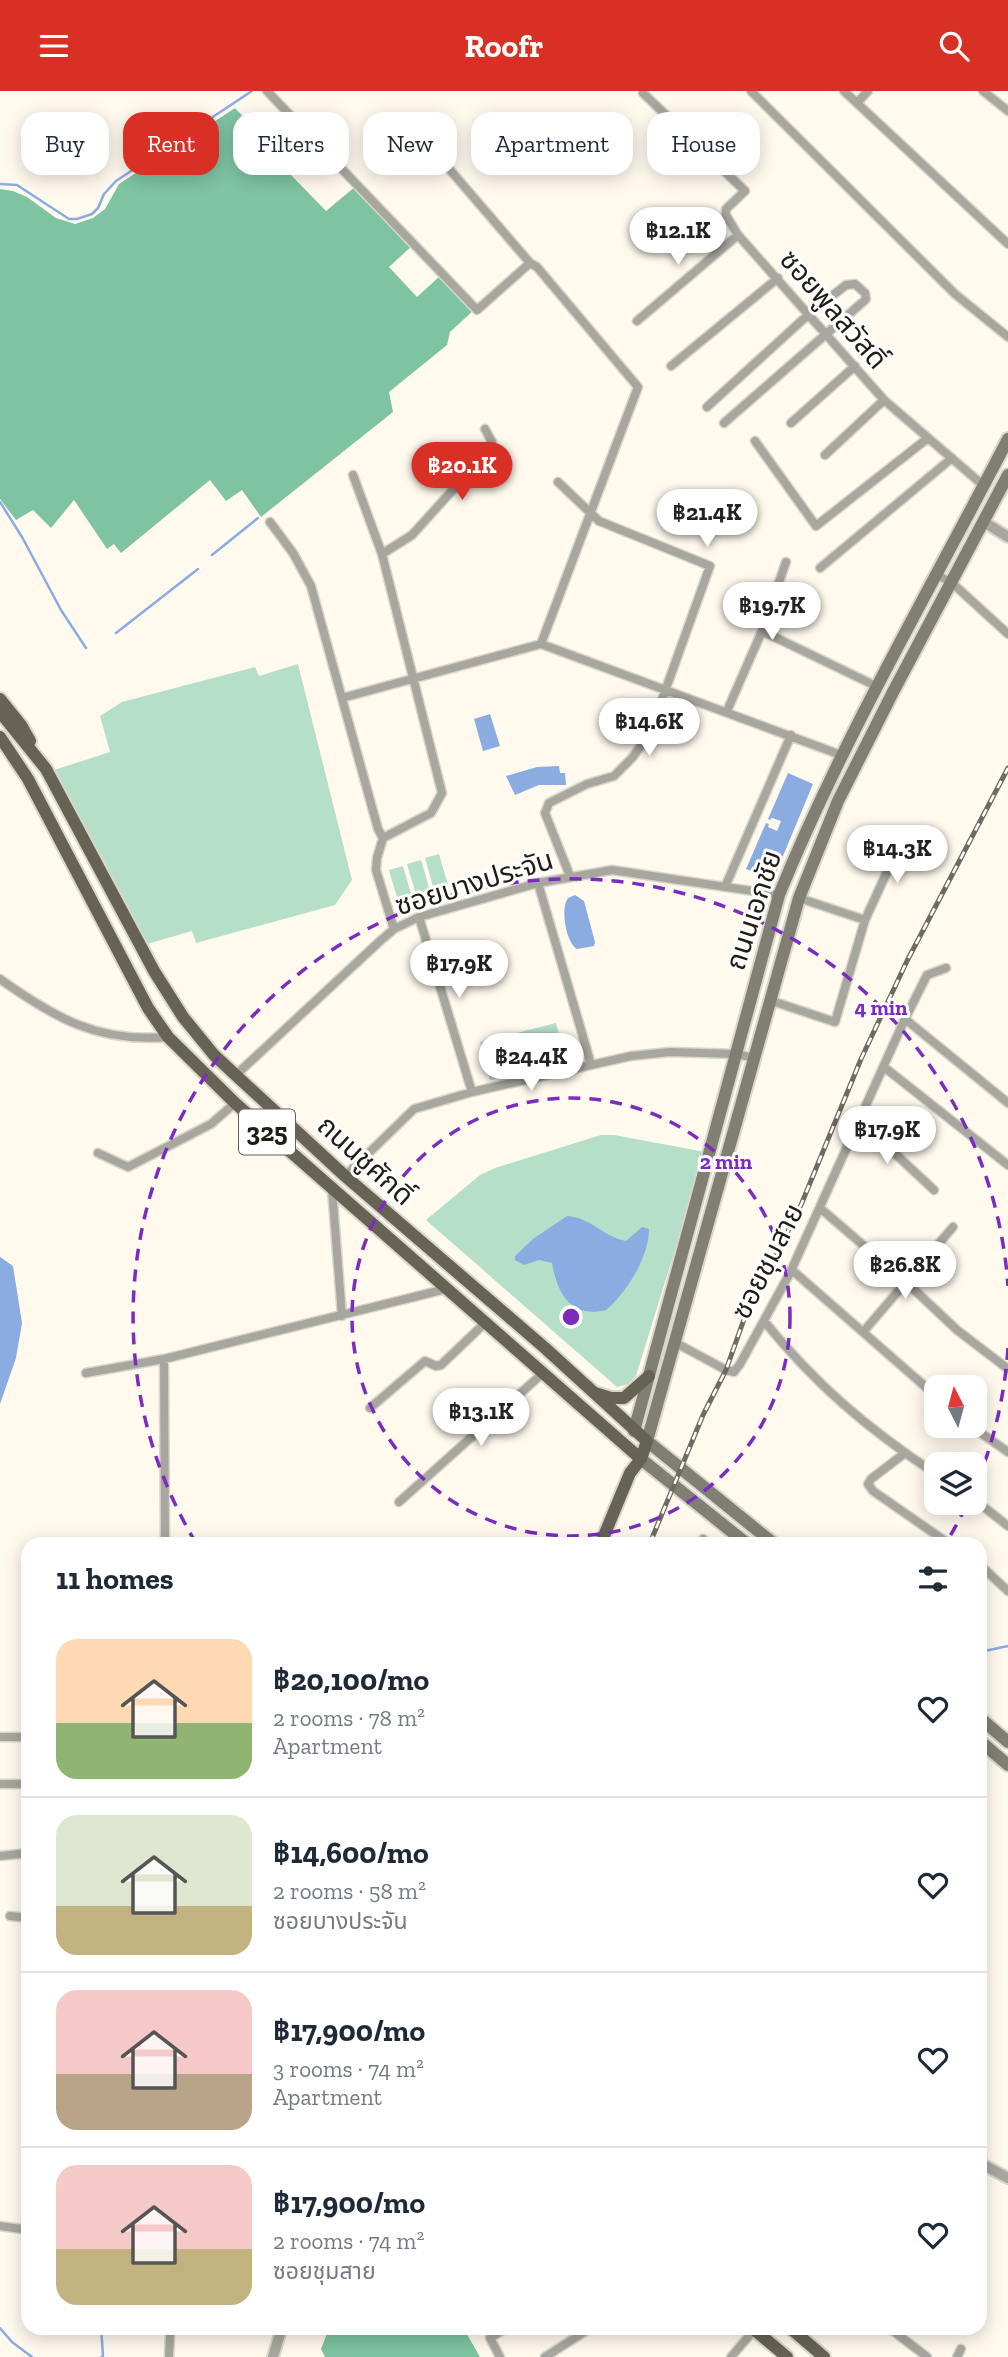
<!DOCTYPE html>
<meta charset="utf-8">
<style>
:root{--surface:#fff;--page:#f6f6f7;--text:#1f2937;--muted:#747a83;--line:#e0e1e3;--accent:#d93025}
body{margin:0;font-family:"Zilla Slab","Noto Sans Thai",serif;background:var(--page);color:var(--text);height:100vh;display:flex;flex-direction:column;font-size:26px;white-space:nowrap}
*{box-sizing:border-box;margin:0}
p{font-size:23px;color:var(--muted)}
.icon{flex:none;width:38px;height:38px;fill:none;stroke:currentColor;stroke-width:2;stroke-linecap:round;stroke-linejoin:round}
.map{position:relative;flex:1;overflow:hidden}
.side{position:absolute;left:21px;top:1446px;width:966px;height:798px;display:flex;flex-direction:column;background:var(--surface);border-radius:21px;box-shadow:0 4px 18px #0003}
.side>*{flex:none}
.hud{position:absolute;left:21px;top:21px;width:966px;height:63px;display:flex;gap:14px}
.needle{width:46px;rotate:354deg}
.controls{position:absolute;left:924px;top:1284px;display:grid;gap:14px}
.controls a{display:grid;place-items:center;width:63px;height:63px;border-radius:14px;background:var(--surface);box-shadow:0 4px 18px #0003;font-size:35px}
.price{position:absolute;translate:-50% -60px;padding:0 16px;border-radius:24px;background:#fff;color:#222;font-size:23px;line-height:46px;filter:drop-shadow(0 2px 4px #0008)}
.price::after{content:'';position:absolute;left:50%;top:42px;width:21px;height:16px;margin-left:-10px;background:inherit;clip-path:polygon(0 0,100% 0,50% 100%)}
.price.on{background:var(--accent);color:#fff}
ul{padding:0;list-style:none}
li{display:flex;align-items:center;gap:21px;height:175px;padding:0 35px}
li+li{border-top:2px solid var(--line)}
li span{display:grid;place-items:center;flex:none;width:196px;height:140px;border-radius:21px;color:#555}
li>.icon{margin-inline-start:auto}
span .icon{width:84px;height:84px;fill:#fffc;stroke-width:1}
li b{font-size:30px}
h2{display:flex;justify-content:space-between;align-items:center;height:84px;padding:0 35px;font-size:30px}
.tag{padding:0 24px;border-radius:21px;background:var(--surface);box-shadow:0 4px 18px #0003;font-size:24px;line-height:63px}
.tag.on{background:var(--accent);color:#fff}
header{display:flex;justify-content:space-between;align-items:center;height:91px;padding:0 35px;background:var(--accent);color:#fff;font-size:32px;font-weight:700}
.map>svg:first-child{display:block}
</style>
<header><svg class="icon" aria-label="menu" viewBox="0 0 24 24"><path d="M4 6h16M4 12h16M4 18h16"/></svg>Roofr<svg class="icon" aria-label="search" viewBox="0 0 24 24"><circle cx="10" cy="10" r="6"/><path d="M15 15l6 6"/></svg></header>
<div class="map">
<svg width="1008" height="2266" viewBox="0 0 1008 2266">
<rect width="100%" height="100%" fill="#fff9ee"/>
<path fill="#b5dfc9" d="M298 573 352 789 335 814 196 852 192 840 140 855 48 681 110 661 100 625 122 611 255 576 259 585Z
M439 763 448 794 434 799 425 767Z
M421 769 430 800 416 804 407 773Z
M403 775 412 806 398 810 389 779Z
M556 932 566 970 490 989 480 951Z
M601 1044H614L705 1061 636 1285 628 1293 617 1296 426 1129 480 1084 495 1077Z"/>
<path fill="#7ec4a2" d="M235 17 287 72 312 49 320 57 291 84 326 120 356 95 413 154 389 176 417 206 441 184 475 218 450 241 447 254 389 301 393 321 261 426 242 399 226 410 210 389 121 462 114 453 107 458 74 409 51 437 33 419 16 429 0 408V98L13 100 27 106 56 127 75 133 93 127 105 118 119 93Z
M467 2237 465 2240 480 2266H325L321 2258 329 2237Z"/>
<path fill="#8aace1" d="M490 623 500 655 483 660 474 628Z
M559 675 560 682H565L566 694H539L515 704 506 685 537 676Z
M788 682 813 693 773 789 746 778 766 732 769 733 768 736 777 740 781 730 772 727 770 729 768 728Z
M575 804 584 810 595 851 594 855 577 858C566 851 560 818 568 807Z
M567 1125C590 1126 604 1146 626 1150L642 1136 649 1138C649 1166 627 1201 606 1219 571 1228 557 1202 552 1172L539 1169 524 1174 515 1169V1165L533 1148Z
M0 1166 13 1175 22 1232 16 1267 0 1313Z"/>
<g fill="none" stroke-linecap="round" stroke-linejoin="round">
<path stroke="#8aace1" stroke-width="2.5" d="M0 93 17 94 69 128H77L92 123 98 117 104 103 116 90 252 0
M0 411 22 446 61 519 86 557
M212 464 258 427
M116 542 198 478
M980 1561 1008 1555
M101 2236 103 2265 101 2266
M0 2237 12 2251 32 2266"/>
<defs>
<path id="minor" d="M267 0 477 219 530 172
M751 0 955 203 1008 246
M844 0 1008 153
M983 0 1008 20
M643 2 745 100 726 118V124L738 144 884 309 984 395
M857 12 868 0
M414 37 530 172 537 176 638 296 541 553
M637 230 738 144
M671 275 778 187
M707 316 809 223 846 194 855 193 865 202 866 208 864 210 724 332
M791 332 855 275
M755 350 816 435 928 347
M825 364 884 309
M353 384 382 463 442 702 431 722 383 747 377 767 376 779 394 838
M558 391 599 430 710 475 650 642 632 667 614 685 587 693 549 712 545 722 570 785
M270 431 293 462 311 495 378 738 383 747
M382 463 412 444 479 370 492 351 485 338
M820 477 952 367
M937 484 951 491 1008 543
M762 540 878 596
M342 607 541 553 841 664
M727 620 762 540 786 471
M538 792 591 973
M725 796 791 644
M799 807 865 829
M419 826 472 1001
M0 888C55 927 98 952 168 946
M769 909 835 931 865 829 902 748
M905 928 1008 1012
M884 976 1008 1074
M237 983 380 850 394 838 419 826 538 792 612 779 779 804
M859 1029 934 1099
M98 1062 128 1076 211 1033 235 1012
M345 1085 414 1018 472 1001 631 965 670 961 736 963 755 967
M332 1098 342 1225
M820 1117 906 1191 957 1239 1008 1278
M792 1179 936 1305
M764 1230C816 1294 868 1338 936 1383
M864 1240 953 1136
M676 1252 726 1279 734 1281 740 1273 790 1182 904 930 927 884 946 877
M164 1268 165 1452
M86 1282 164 1268 446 1198
M370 1317 425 1270 436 1275 441 1274 486 1231
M971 1335 1008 1361
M905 1362 871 1388 868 1393 873 1400 948 1452
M975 1409 1008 1435
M399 1411 543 1282
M703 1448 706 1452
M980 1474 1008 1500
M0 1646H28
M0 1693H28
M0 1765 28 1762
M10 1825 28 1827
M0 2135 28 2139
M169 2236 170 2245 169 2266
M888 2236 927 2266
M500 2266 490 2247 508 2236
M545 2266 592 2236
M731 2266 754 2239
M957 2266 961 2258"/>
<path id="tertiary" d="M984 431 1008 446
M980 2072 1008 2087
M273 2266 282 2236"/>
<path id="secondary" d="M634 1340 779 804C843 647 930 499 1008 348
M641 1368 746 1452
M773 1452 647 1350 799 807 838 710 893 601 1008 384
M980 1627 1008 1651
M980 1650 1008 1674"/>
<path id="primary" d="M0 608 21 634 30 650
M0 621 46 678 154 880 183 926 214 964 345 1085 545 1257 647 1350 641 1368 630 1382 601 1452
M0 646 28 688 148 917 168 946 235 1012 641 1368
M595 1302 611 1307H624L649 1285
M751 2236 787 2266
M789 2236 824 2266"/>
</defs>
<use href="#minor" stroke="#dbd6cb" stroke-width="11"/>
<use href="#tertiary" stroke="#dbd6cb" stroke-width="14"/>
<use href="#secondary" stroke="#dbd6cb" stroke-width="16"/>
<use href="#primary" stroke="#dbd6cb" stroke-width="16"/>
<use href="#minor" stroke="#a8a79f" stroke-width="8"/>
<use href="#tertiary" stroke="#a8a79f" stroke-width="10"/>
<use href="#secondary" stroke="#817f74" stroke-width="12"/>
<use href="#primary" stroke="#666355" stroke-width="12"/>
<defs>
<path id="rail" d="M650 1452 703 1324 726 1279 743 1231 801 1114 861 968 907 870 1008 677"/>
</defs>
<use href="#rail" stroke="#6f6b62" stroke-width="5"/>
<use href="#rail" stroke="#fff" stroke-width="2.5" stroke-dasharray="8" stroke-linecap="butt"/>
</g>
<g fill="none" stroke="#7b2cbf" stroke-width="3.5" stroke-dasharray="12 9">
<circle cx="571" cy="1226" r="219"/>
<path d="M1008 1257A438 438 0 0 1 976 1394M966 1415A438 438 0 0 1 946 1452M196 1452A438 438 0 1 1 1008 1195"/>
</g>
<g text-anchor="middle" stroke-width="6" stroke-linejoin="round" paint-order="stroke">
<rect fill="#fff" stroke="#62605b" stroke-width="2" x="239" y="1018.5" width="56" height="45" rx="5"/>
<g font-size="26" font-weight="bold" fill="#1f1c15">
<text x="267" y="1050">325</text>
</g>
<g font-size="28" fill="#1f1c15" stroke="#fff">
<text transform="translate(834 218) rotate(49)" y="10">ซอยพูลสวัสดิ์</text>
<text transform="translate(474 791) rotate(-17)" y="10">ซอยบางประจัน</text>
<text transform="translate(753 819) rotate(-72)" y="10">ถนนเอกชัย</text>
<text transform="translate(366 1069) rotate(42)" y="10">ถนนชูศักดิ์</text>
<text transform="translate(767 1170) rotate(-63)" y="10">ซอยชุมสาย</text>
</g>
</g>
<circle cx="571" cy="1226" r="10" fill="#7b2cbf" stroke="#fff" stroke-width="3.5"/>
<g font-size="21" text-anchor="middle" font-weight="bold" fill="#7b2cbf" stroke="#fff" stroke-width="6" stroke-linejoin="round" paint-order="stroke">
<text x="881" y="924">4 min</text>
<text x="726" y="1078">2 min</text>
</g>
</svg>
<div class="controls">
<a><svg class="needle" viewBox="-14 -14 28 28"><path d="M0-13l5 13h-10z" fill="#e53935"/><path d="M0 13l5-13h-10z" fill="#747a83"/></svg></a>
<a><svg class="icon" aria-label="layers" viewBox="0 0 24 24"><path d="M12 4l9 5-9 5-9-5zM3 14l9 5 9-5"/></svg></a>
</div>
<b class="price" style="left:678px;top:176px">฿12.1K</b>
<b class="price on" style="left:462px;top:411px">฿20.1K</b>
<b class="price" style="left:707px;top:458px">฿21.4K</b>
<b class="price" style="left:772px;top:551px">฿19.7K</b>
<b class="price" style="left:649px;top:667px">฿14.6K</b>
<b class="price" style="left:897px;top:794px">฿14.3K</b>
<b class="price" style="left:459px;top:909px">฿17.9K</b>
<b class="price" style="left:531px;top:1002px">฿24.4K</b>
<b class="price" style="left:887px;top:1075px">฿17.9K</b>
<b class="price" style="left:905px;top:1210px">฿26.8K</b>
<b class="price" style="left:481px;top:1357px">฿13.1K</b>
<div class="hud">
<a class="tag">Buy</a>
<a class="tag on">Rent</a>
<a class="tag">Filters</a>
<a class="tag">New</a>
<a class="tag">Apartment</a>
<a class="tag">House</a>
</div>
<section class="side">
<h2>11 homes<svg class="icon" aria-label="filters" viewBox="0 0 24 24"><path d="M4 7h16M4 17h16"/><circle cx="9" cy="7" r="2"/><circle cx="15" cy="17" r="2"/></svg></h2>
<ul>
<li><span style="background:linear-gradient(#ffd9b3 60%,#8fb573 0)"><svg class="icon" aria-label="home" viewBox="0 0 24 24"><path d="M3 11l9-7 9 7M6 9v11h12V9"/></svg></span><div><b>฿20,100/mo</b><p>2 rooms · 78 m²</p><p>Apartment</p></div><svg class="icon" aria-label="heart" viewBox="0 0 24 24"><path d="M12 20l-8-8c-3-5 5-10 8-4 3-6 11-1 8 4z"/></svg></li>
<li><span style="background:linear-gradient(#dfe7d0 65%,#c2b280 0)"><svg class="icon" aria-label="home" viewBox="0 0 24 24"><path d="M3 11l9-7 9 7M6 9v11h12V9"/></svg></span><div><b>฿14,600/mo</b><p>2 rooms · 58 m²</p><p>ซอยบางประจัน</p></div><svg class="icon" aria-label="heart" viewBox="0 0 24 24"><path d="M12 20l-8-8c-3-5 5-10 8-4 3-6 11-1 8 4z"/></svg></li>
<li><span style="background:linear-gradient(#f6c9c9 60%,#b9a48a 0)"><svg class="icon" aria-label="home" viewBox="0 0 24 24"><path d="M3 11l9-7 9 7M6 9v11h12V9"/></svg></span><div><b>฿17,900/mo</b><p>3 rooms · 74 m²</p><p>Apartment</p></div><svg class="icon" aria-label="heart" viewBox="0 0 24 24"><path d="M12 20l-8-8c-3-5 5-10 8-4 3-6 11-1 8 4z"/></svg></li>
<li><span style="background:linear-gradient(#f6c9c9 60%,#c2b280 0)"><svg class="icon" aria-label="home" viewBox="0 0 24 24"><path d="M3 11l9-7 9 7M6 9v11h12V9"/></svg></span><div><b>฿17,900/mo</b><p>2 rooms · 74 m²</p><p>ซอยชุมสาย</p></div><svg class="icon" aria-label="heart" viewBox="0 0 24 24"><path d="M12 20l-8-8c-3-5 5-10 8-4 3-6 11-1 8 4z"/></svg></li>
</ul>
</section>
</div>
